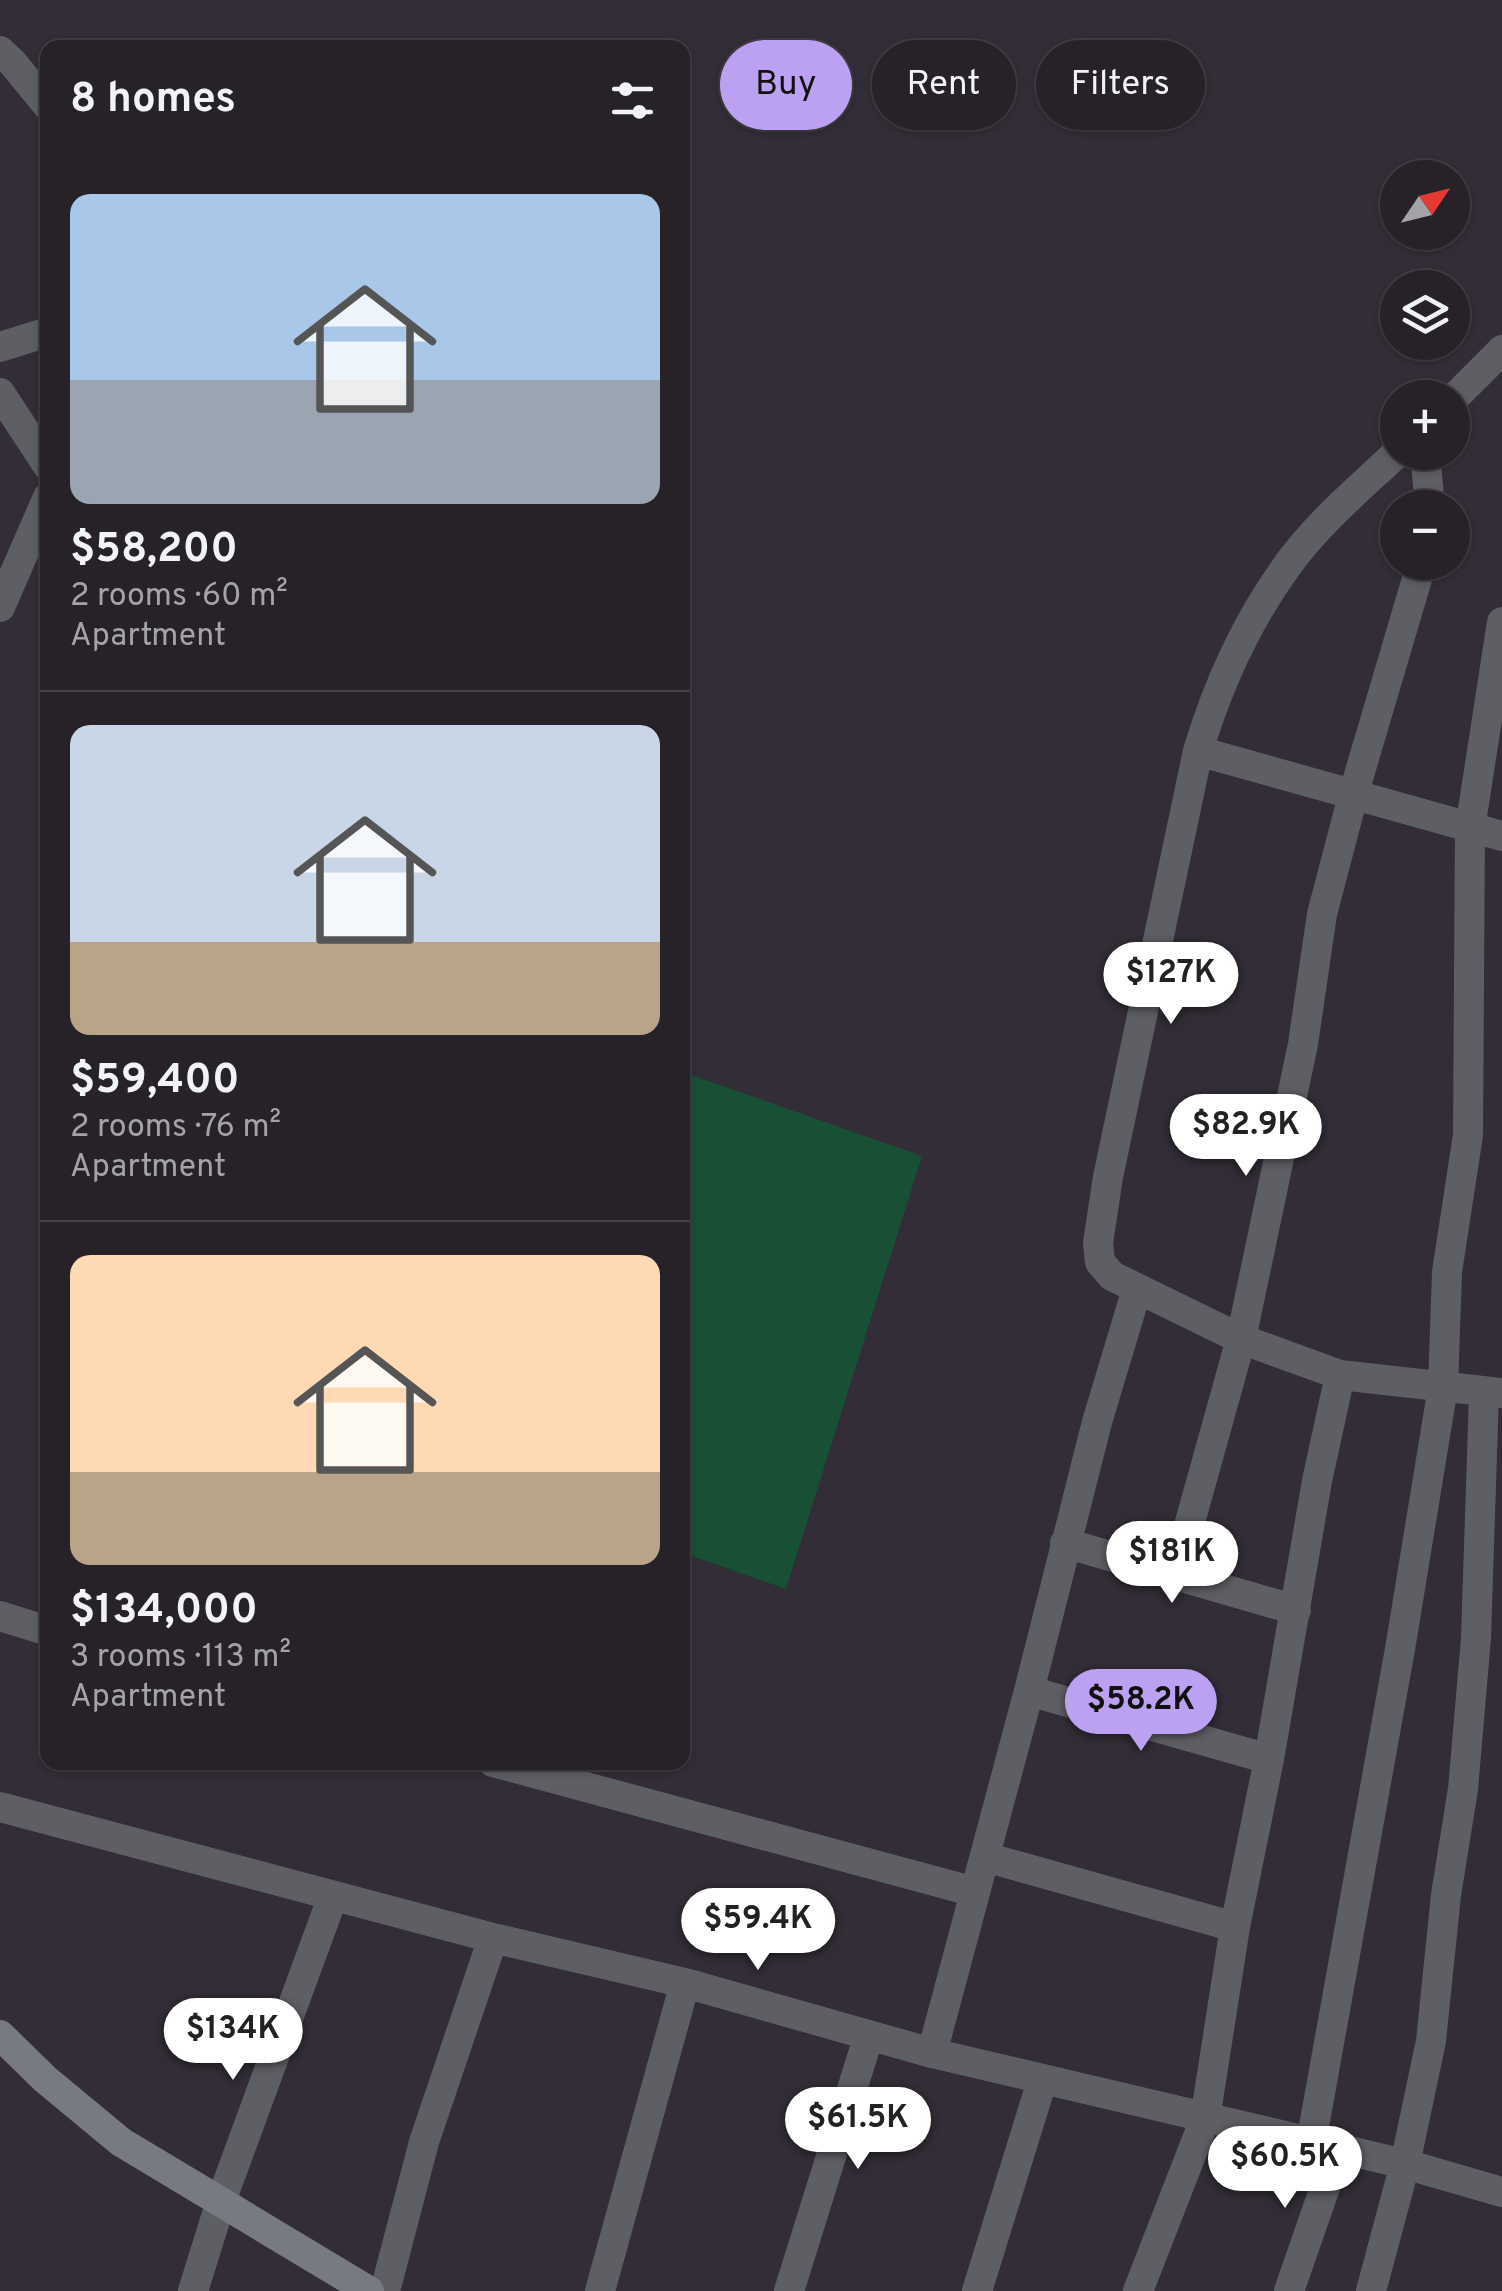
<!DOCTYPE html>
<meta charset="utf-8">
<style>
:root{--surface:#262228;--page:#2e2a30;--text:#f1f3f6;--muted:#a4a4a8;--line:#423f45;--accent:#bca0f2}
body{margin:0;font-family:Overpass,sans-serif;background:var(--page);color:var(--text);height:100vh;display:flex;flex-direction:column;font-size:38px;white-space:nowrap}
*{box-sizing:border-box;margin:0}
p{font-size:32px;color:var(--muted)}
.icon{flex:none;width:55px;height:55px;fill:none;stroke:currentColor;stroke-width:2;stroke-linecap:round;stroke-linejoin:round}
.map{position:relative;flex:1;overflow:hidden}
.panel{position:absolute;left:40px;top:40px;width:650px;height:1730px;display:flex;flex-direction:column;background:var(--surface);border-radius:20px;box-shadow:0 2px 8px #0004,0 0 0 2px var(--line)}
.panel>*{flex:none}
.banner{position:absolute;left:720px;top:40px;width:630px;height:90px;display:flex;gap:20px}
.needle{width:65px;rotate:55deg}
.buttons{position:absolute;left:1380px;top:160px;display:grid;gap:20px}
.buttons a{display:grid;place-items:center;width:90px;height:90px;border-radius:50%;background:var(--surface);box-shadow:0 2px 8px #0004,0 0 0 2px var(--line);font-size:50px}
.price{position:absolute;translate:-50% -85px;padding:0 22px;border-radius:35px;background:#fff;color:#222;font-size:32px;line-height:65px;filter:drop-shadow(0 2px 5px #0008)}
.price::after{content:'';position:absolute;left:50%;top:60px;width:30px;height:22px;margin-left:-15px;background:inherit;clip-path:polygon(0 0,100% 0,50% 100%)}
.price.on{background:var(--accent);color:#111}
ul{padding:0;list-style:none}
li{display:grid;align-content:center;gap:20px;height:530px;padding:0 30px}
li+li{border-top:2px solid var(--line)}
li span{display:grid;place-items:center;height:310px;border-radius:20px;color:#555}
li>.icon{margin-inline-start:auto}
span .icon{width:180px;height:180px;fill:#fffc;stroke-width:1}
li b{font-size:42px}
h2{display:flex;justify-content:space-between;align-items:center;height:120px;padding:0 30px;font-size:42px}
.chip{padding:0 35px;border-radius:45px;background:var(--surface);box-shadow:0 2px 8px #0004,0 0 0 2px var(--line);font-size:35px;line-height:90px}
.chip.on{background:var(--accent);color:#111}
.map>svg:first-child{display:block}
</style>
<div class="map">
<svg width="1502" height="2291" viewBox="0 0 1502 2291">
<rect width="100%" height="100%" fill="#322d36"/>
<path fill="#185035" d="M683 1072 922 1156 786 1589 683 1553Z"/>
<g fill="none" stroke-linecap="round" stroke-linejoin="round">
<path stroke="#5e5f64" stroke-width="30" d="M0 51 12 62 48 106
M0 347 48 332
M0 393 48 466
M1452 400 1502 350
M1398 452C1360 488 1320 521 1289 563 1248 619 1218 684 1198 751L1108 1177 1098 1243 1100 1262 1112 1276 1241 1339 1340 1375 1502 1393
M1425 452 1430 508
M0 607 48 497
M1198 751 1502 836
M1065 1543 1296 1610
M1175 1576 1241 1339 1303 1044 1322 914 1354 792 1422 562
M0 1616 48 1631
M1029 1691 1269 1759
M493 1762 975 1892
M0 1807 493 1938 685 1983 932 2053 1405 2164 1502 2192
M985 1857 1235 1927
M932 2053 1029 1691 1097 1422 1137 1289
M1311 2143 1400 1649 1443 1387 1447 1272 1468 1135 1470 829 1502 622
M193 2291 221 2201 333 1896
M385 2291 424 2142 493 1938
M600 2291 685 1983
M789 2291 869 2035
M977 2291 1042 2081
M1138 2291 1205 2119 1235 1927 1269 1759 1317 1481 1340 1375
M1289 2291 1338 2150
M1371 2291 1405 2164 1431 2041 1446 1895 1463 1789 1476 1638 1484 1393"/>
<path stroke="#787a81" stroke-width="30" d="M0 2035 45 2079 121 2142 369 2291"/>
</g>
</svg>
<div class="buttons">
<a><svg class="needle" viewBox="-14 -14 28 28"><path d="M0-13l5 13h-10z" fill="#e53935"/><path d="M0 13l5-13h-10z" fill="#a4a4a8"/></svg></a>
<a><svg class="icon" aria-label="layers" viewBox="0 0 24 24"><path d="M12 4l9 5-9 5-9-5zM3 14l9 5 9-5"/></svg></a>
<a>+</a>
<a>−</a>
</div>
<b class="price" style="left:1171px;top:1027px">$127K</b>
<b class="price" style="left:1246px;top:1179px">$82.9K</b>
<b class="price" style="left:1172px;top:1606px">$181K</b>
<b class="price on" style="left:1141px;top:1754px">$58.2K</b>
<b class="price" style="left:758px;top:1973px">$59.4K</b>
<b class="price" style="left:233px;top:2083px">$134K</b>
<b class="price" style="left:858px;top:2172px">$61.5K</b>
<b class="price" style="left:1285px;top:2211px">$60.5K</b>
<div class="banner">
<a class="chip on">Buy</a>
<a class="chip">Rent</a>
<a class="chip">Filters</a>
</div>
<section class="panel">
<h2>8 homes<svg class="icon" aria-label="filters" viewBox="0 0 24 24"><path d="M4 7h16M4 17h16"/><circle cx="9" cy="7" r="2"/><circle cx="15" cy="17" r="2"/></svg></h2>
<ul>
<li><span style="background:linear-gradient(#a9c7e8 60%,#9aa5b1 0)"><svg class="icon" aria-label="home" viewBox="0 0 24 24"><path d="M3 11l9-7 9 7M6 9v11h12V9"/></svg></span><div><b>$58,200</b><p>2 rooms · 60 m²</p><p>Apartment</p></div></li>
<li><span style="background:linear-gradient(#c9d6e8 70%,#b9a48a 0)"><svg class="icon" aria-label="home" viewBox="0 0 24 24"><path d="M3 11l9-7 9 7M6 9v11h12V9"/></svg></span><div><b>$59,400</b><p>2 rooms · 76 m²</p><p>Apartment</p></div></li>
<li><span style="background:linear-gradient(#ffd9b3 70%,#b9a48a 0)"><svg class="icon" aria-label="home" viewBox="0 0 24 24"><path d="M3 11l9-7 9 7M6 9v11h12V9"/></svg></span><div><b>$134,000</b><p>3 rooms · 113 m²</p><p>Apartment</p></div></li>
</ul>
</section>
</div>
